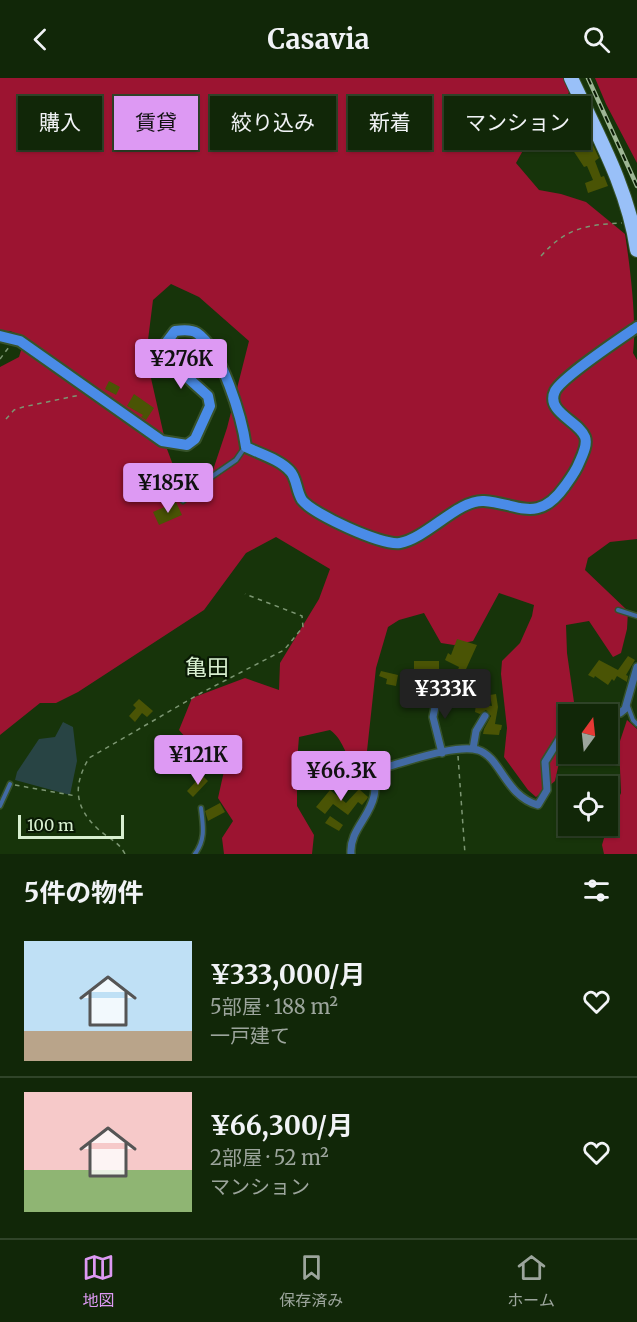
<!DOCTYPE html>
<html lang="ja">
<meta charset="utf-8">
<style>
:root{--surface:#112708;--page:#1a2f12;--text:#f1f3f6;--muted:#9ca59c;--line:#304429;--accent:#dd99f3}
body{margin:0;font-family:Merriweather,"Noto Sans JP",serif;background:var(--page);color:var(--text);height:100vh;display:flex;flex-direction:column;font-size:22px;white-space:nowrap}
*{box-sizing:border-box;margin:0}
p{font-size:20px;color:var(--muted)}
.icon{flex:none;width:33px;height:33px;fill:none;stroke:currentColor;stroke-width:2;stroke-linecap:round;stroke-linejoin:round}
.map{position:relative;height:776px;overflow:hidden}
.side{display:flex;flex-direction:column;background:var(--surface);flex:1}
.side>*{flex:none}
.banner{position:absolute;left:18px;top:18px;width:602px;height:54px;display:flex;gap:12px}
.needle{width:39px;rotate:15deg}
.buttons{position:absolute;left:558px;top:626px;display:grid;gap:12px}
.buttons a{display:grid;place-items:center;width:60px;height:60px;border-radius:0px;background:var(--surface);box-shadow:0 2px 4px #0004,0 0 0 2px var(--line);font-size:30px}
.scale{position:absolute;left:18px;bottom:15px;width:106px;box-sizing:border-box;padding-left:6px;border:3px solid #d8efd0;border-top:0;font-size:16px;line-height:21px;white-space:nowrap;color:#d8efd0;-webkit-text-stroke:4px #091904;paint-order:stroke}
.price{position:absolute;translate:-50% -51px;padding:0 14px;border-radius:6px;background:var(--accent);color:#111;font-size:20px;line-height:39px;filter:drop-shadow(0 2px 3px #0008)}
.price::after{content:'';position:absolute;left:50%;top:36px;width:18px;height:14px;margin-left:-9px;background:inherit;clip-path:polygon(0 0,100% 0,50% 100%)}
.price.active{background:#222;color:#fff}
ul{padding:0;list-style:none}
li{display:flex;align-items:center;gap:18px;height:150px;padding:0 24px}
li+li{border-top:2px solid var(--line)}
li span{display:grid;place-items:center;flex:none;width:168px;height:120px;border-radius:0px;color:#555}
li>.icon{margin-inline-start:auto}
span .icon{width:72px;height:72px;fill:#fffc;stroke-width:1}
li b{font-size:26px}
h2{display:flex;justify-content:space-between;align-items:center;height:72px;padding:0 24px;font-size:26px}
.chip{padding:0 21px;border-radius:0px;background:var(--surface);box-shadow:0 2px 4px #0004,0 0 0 2px var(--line);font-size:21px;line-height:54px}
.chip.active{background:var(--accent);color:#111}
header{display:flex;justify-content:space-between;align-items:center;height:78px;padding:0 24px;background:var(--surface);font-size:27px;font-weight:700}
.dock{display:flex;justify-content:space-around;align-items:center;height:84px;border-top:2px solid var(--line);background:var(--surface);font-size:16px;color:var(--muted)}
.dock a{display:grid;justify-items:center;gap:3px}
.dock .active{color:var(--accent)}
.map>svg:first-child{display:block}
</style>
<header><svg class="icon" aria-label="back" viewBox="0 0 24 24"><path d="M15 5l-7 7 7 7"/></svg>Casavia<svg class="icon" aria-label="search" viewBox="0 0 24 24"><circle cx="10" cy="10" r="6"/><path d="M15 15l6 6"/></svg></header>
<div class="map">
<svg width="637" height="776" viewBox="0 0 637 776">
<rect width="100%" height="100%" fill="#17340a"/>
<path fill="#9c1431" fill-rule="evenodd" d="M0 0H563L569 14 558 45 526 67 516 85 539 112 561 116 586 124 625 156C630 188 637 245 633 275L637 282V461L610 464 588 480 585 492 628 533 627 551 621 575 613 579 589 543 566 547 567 575 574 624 571 636H568V644L555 703 536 719 528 712 504 679 507 650 501 596 502 583 520 565 532 538 534 527 499 515 473 563 454 567 441 565 424 535 399 542 388 549 376 590 367 673 359 689C345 683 345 662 330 652L299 659 297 684V728L314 757 312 776H224L222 760 233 743 218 720 224 693 221 675 195 670 179 652 192 620 245 600 279 612 280 585 319 521 330 491 276 459 246 475 204 532 78 614 56 625H40L0 657V289L19 279 25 259 10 253H0ZM171 206 199 219 249 263 227 350 213 392 182 411 167 371 146 278 153 222Z
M595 0H637V85L606 26Z
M627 642 637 651V776H604L602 767 611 736 621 715 619 666Z"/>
<path fill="#284444" d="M63 644 73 649 77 683 70 717 15 702 17 694 39 661 55 659Z"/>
<path fill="#4a5405" d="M569 39 571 43 578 39 586 52 599 80 595 83 601 99 604 98 608 108 588 115 585 105 593 102 587 88 584 89 569 66 566 67 557 52 562 49 560 45Z
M109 303 120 309 116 317 105 311Z
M134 316 154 330 146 342 141 339 143 337 127 328Z
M176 424 182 437 159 447 153 434Z
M457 561 477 567 462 600 456 597 459 589 445 582 448 575 451 577Z
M628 578 635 582 626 597 628 598 627 604 617 598 614 603 612 601 608 607 595 598 594 600 588 597 599 582 618 592Z
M414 583H439V592H433V596H424L420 611 432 615 430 620 409 613 414 598Z
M381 593 398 597 396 608 386 606 387 601 379 598Z
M496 616 498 629 495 646 502 647 501 652H500L499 657 483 656 484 651 491 638 486 632 480 636 475 634 476 626 492 628 490 617Z
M139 621 153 633 147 639 142 635 135 644 129 638 136 630 133 627Z
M202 697 208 703 193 719 187 713Z
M359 711 368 719 367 721 362 727 358 724 348 737 333 726 325 736 316 729 330 712 346 725Z
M563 720 568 722 567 737 561 734 562 731 558 729Z
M220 725 225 734 208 743 205 733Z
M330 738 343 747 339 753 325 745Z"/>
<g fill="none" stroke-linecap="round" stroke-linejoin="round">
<defs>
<path id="lane" d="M183 423 204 404 236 382 245 369
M618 532 637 538
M627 626 633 642 637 646
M0 728 10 706
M195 776C206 761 203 748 201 730"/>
<path id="street" d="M439 609 433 639 442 675
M588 636H599
M608 637 620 635 625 631 637 589
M473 671 476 653 485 638
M351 776C349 753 370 739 374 718 376 711 373 701 378 694 379 693 385 689 386 689 409 683 456 666 478 672 501 679 505 718 538 727L547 712 545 684 568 647"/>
<path id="secondary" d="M0 258 20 263 162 363 187 367 195 361 210 328 208 318 166 280V265L175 253C182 252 191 251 197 255 222 272 242 340 246 369 260 376 279 381 290 393 297 400 296 413 302 422 313 436 382 468 400 465 427 460 459 421 484 423 520 426 538 446 565 408 570 401 576 393 579 385 582 378 588 367 585 359 579 343 545 334 555 313 562 299 621 260 637 249"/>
<path id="highway" d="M571 0C597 56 628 110 637 172"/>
</defs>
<use href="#lane" stroke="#36522a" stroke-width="7"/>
<use href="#street" stroke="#36522a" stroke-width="10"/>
<use href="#secondary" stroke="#36522a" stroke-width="14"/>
<use href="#highway" stroke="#36522a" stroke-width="16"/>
<path stroke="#7c9672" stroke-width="1.5" stroke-dasharray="4.5 4.5" stroke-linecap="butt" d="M541 178C566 150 585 147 622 145
M0 281 9 269
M6 341 14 332 23 329 80 317
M458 678 465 776
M15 707 76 718
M125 776C119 764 108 760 98 751 74 729 73 707 89 680L201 615 284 572 303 549 302 538 245 516"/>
<use href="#lane" stroke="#426aa3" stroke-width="4"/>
<use href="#street" stroke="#426aa3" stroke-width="7"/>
<use href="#secondary" stroke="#4a8be7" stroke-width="10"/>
<use href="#highway" stroke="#99c0f8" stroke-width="14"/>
<defs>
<path id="rail" d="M588 0 637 108"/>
</defs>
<use href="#rail" stroke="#9eb694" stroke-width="4.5"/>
<use href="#rail" stroke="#091904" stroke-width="2" stroke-dasharray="7" stroke-linecap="butt"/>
</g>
<g text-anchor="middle" stroke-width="4.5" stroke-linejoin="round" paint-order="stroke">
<g font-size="22" fill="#d8efd0" stroke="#091904">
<text x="207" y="597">亀田</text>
</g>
</g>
</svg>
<div class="buttons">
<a><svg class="needle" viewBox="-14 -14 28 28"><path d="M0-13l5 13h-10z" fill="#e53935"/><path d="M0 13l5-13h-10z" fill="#9ca59c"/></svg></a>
<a><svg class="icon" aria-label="locate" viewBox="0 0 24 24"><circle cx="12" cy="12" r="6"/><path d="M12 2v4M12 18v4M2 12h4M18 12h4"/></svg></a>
</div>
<div class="scale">100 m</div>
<b class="price" style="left:181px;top:312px">¥276K</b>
<b class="price" style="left:168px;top:436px">¥185K</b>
<b class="price active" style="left:445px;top:642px">¥333K</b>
<b class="price" style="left:198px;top:708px">¥121K</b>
<b class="price" style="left:341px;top:724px">¥66.3K</b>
<div class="banner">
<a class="chip">購入</a>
<a class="chip active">賃貸</a>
<a class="chip">絞り込み</a>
<a class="chip">新着</a>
<a class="chip">マンション</a>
</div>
</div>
<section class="side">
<h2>5件の物件<svg class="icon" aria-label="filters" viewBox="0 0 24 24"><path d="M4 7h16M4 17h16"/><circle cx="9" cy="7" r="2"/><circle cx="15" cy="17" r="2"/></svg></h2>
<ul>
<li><span style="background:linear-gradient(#bfe0f5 75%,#b9a48a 0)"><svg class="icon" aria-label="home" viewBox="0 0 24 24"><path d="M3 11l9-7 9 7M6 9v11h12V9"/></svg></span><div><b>¥333,000/月</b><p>5部屋 · 188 m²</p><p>一戸建て</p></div><svg class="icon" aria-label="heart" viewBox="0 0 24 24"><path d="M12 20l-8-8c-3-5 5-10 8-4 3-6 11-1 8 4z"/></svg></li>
<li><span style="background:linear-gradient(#f6c9c9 65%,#8fb573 0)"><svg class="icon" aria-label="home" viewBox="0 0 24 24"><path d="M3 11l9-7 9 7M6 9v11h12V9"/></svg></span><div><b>¥66,300/月</b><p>2部屋 · 52 m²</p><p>マンション</p></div><svg class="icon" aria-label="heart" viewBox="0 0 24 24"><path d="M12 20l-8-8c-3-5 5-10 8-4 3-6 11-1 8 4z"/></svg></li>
</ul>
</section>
<nav class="dock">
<a class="active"><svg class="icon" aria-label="map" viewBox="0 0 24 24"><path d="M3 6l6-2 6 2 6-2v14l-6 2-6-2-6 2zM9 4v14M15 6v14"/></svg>地図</a>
<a><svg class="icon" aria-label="saved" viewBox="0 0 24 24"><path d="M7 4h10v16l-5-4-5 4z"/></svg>保存済み</a>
<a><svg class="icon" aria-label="home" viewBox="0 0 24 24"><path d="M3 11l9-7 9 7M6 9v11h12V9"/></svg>ホーム</a>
</nav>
